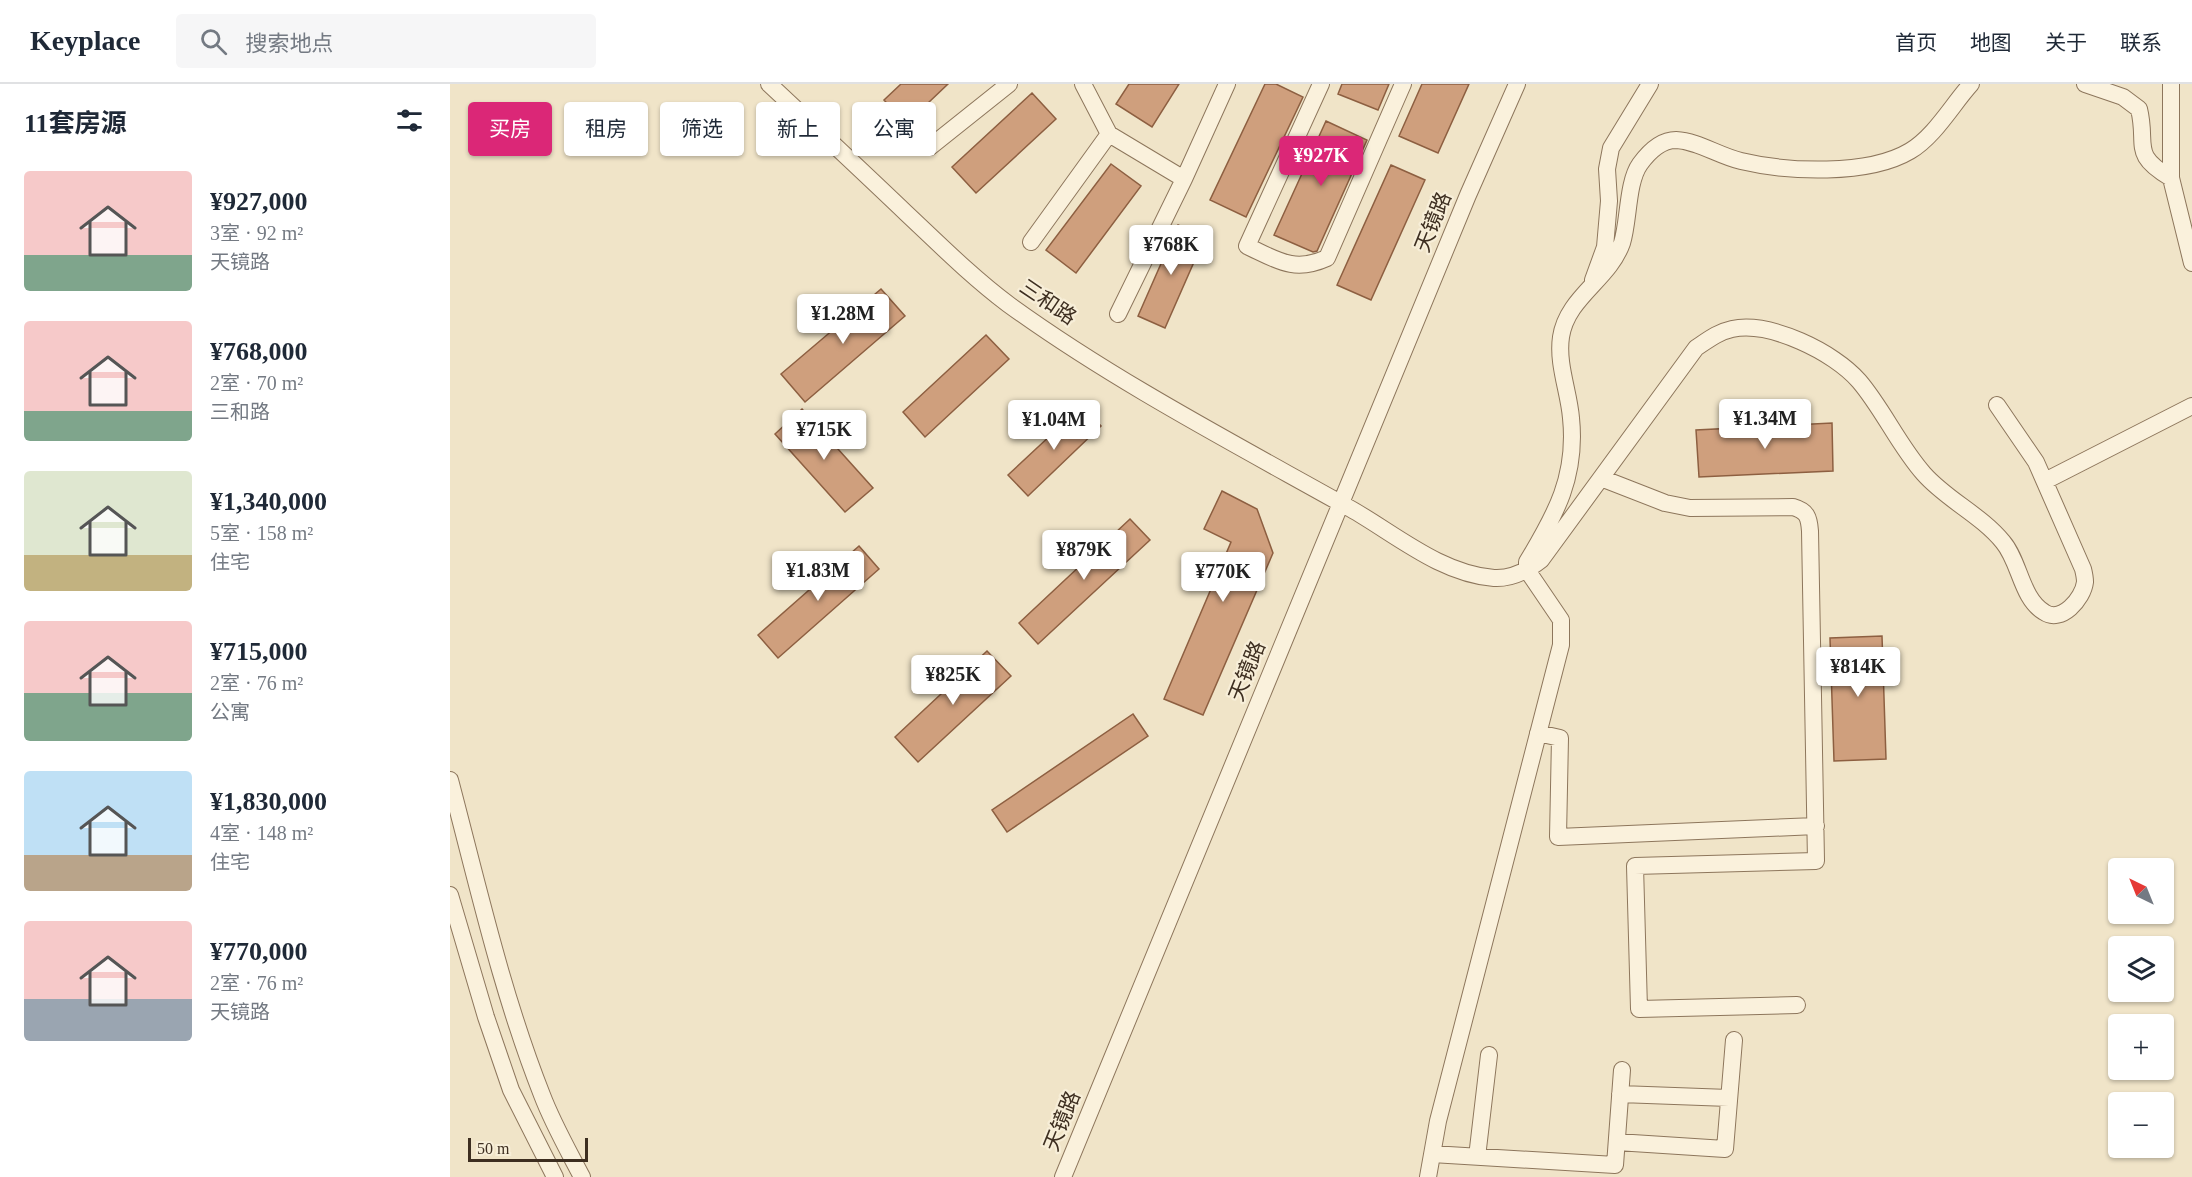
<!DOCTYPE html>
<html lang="zh">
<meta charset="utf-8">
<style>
:root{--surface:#fff;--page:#f6f6f7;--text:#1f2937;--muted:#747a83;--line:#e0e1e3;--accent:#db2777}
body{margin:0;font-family:"Times New Roman","Noto Sans SC",serif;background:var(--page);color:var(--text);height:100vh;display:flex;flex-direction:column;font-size:22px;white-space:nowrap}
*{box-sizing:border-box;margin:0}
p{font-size:20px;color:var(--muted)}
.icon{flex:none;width:33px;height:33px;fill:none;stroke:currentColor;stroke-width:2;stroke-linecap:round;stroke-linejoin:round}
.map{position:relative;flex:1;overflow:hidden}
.details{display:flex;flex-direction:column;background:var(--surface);width:450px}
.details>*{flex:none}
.hud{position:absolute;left:18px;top:18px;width:570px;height:54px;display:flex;gap:12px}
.needle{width:39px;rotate:317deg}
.buttons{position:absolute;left:1658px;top:774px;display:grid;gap:12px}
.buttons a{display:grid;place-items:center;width:66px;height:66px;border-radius:6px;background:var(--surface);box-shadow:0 2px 4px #0004;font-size:30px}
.scale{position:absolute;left:18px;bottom:15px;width:120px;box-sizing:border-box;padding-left:6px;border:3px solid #3d2e20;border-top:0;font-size:16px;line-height:21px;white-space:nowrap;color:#3d2e20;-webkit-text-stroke:4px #f7eed8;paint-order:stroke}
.price{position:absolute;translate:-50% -51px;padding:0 14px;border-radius:6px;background:#fff;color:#222;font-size:20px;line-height:39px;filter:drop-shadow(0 2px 3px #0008)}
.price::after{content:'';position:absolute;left:50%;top:36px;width:18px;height:14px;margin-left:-9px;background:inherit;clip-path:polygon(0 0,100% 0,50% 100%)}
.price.current{background:var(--accent);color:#fff}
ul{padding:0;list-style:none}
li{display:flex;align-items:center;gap:18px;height:150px;padding:0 24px}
li span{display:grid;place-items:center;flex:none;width:168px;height:120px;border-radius:6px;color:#555}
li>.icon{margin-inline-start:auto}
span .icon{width:72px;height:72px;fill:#fffc;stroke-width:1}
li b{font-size:26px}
h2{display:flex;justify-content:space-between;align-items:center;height:72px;padding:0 24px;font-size:26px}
.pill{padding:0 21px;border-radius:6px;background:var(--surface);box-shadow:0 2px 4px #0004;font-size:21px;line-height:54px}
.pill.current{background:var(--accent);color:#fff}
header{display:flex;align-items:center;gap:36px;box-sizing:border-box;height:84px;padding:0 30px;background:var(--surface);border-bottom:2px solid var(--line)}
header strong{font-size:28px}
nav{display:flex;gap:33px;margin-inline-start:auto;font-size:21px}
.search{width:420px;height:54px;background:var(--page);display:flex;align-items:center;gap:15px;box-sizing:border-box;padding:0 21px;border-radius:6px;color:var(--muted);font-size:22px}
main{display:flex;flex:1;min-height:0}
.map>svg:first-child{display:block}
</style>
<header>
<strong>Keyplace</strong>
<div class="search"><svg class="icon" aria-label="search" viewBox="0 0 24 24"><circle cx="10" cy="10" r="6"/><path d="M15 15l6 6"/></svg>搜索地点</div>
<nav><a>首页</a><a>地图</a><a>关于</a><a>联系</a></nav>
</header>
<main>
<section class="details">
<h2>11套房源<svg class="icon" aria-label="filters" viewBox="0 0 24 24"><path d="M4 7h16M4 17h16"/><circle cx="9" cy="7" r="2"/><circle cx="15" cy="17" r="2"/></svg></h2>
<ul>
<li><span style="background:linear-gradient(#f6c9c9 70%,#7fa58c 0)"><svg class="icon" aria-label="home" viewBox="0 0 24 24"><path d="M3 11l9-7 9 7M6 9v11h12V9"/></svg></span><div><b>¥927,000</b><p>3室 · 92 m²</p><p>天镜路</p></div></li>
<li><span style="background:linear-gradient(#f6c9c9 75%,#7fa58c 0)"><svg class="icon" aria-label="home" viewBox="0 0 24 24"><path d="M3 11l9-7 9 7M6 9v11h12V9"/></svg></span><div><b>¥768,000</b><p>2室 · 70 m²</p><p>三和路</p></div></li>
<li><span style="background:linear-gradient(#dfe7d0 70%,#c2b280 0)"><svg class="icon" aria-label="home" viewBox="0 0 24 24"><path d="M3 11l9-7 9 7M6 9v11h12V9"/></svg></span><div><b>¥1,340,000</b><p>5室 · 158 m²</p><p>住宅</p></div></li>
<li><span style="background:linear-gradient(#f6c9c9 60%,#7fa58c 0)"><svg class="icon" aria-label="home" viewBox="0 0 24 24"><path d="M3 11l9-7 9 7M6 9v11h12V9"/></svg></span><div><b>¥715,000</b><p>2室 · 76 m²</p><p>公寓</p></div></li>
<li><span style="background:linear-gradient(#bfe0f5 70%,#b9a48a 0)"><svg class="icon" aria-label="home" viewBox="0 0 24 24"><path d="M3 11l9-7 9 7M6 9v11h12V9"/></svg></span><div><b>¥1,830,000</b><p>4室 · 148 m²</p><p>住宅</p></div></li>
<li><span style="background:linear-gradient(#f6c9c9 65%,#9aa5b1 0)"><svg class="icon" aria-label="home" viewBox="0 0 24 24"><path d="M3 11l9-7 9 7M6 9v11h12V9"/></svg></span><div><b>¥770,000</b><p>2室 · 76 m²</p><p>天镜路</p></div></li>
</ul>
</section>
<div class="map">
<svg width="1742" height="1093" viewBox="0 0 1742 1093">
<rect width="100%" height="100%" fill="#f0e4c8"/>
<path fill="#cf9f7d" stroke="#8d5f41" stroke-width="1.5" d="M451 0H498L456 40 434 16Z
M679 0H729L702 43 666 20Z
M815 0H826L853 13 796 133 760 116Z
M892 0H939L928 26 888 10Z
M972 0H1019L988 69 949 52Z
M582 9 606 35 526 109 502 83Z
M876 37 917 56 867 167 863 168 824 151Z
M661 80 691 102 626 189 596 166Z
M941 81 975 96 921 216 887 201Z
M728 141 755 153 715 244 688 232Z
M431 205 455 232 355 318 331 290Z
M536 251 559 275 475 353 453 328Z
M632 322 651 342 578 412 558 391Z
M352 325 423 404 395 428 325 350Z
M1382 339 1383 387 1249 393 1246 346Z
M772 407 807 425 823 469 753 631 714 615 781 458 754 445Z
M680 435 700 456 588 560 569 539Z
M409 462 429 485 328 574 308 551Z
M1432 552 1436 675 1384 677 1380 554Z
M537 567 561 592 468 678 445 653Z
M683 630 698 652 557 748 542 726Z"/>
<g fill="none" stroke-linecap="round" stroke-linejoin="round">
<defs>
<path id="minor" d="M319 0C365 43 411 86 456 129 489 160 522 193 558 220 664 297 787 361 901 425 945 450 991 490 1044 494 1062 495 1077 487 1091 476L1246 264C1258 256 1268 248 1282 245 1320 237 1384 268 1409 297 1433 325 1449 362 1474 390 1497 416 1531 431 1553 458 1570 478 1571 514 1594 528 1611 540 1633 515 1635 498 1635 494 1634 489 1633 485L1586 378 1547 321
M633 0 659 50 734 95 777 0
M871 0 797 162C827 176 844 189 877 174L953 0
M1635 0 1673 13 1689 25C1698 62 1680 70 1721 94
M1721 0V94L1742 179
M480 63 559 0
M581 158 659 50
M1143 196 1155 163 1159 117 1157 85 1161 64 1200 0
M668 230 734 95
M1151 394 1215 419 1240 424 1343 423C1357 427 1359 433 1360 447L1366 777 1185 782 1189 925 1347 921
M1595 397 1742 322
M1088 649 1110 654 1108 753 1366 742
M0 696C28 802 52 910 92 1011 103 1040 118 1066 132 1093
M0 811 36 933 61 1006 105 1093
M1170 1010 1279 1014
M1167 1058 1275 1065 1284 956
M982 1070 1165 1081 1172 986
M1027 1073 1039 971
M613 1093 1018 111 1067 0
M978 1093 988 1037 1111 561V536L1077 486V478C1106 430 1127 392 1121 334 1119 308 1107 280 1111 253 1117 213 1159 196 1172 159 1179 137 1177 98 1190 80 1198 69 1211 56 1226 56 1248 57 1269 72 1291 77 1337 88 1418 92 1460 67 1485 52 1502 21 1521 0"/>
</defs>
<use href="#minor" stroke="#8d765c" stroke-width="18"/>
<use href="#minor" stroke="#faf1dc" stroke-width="16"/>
</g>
<g text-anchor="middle" stroke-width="4.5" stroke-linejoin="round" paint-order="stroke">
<g font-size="21" fill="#3d2e20" stroke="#f7eed8">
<text transform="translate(983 138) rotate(-68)" y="7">天镜路</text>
<text transform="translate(598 218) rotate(34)" y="7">三和路</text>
<text transform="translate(797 587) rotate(-68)" y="7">天镜路</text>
<text transform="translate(612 1037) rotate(-68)" y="7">天镜路</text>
</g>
</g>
</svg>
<div class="buttons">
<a><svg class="needle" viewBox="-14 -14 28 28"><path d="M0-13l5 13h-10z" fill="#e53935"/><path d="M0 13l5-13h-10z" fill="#747a83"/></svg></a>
<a><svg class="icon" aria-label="layers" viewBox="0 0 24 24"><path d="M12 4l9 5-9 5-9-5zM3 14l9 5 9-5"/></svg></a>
<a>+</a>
<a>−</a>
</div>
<div class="scale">50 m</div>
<b class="price current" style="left:871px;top:103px">¥927K</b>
<b class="price" style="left:721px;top:192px">¥768K</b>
<b class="price" style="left:393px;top:261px">¥1.28M</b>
<b class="price" style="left:1315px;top:366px">¥1.34M</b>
<b class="price" style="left:604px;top:367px">¥1.04M</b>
<b class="price" style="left:374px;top:377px">¥715K</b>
<b class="price" style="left:634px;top:497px">¥879K</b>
<b class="price" style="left:368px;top:518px">¥1.83M</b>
<b class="price" style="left:773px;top:519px">¥770K</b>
<b class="price" style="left:1408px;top:614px">¥814K</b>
<b class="price" style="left:503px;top:622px">¥825K</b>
<div class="hud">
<a class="pill current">买房</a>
<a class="pill">租房</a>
<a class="pill">筛选</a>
<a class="pill">新上</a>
<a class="pill">公寓</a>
</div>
</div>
</main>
